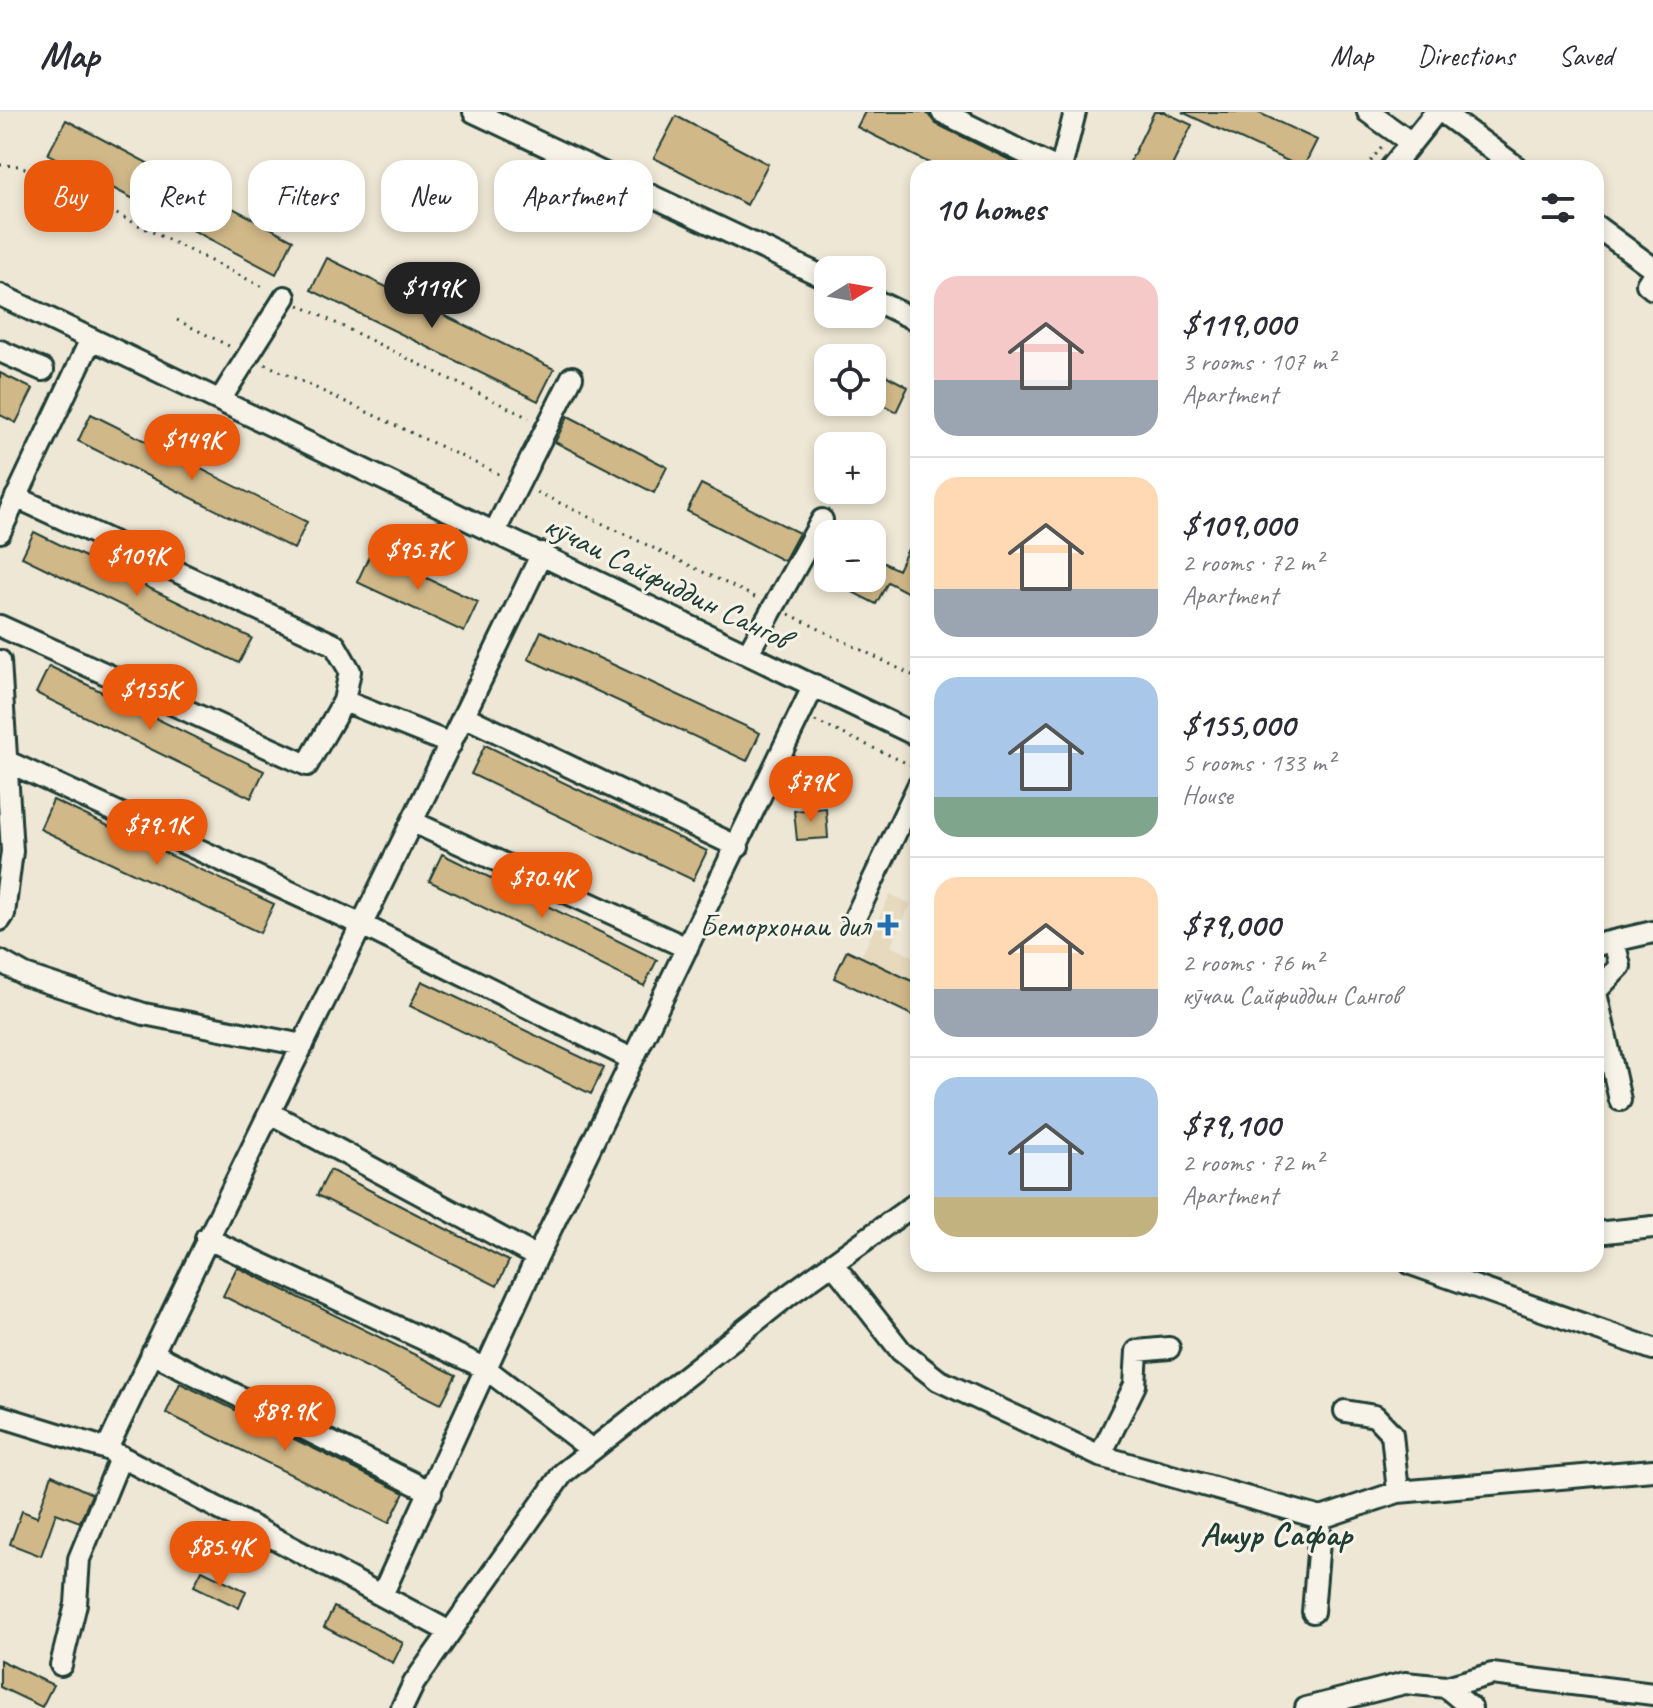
<!DOCTYPE html>
<meta charset="utf-8">
<style>
:root{--surface:#fff;--page:#f7f7f7;--text:#2b2b33;--muted:#7c7c81;--line:#e1e1e2;--accent:#ea580c}
body{margin:0;font-family:Caveat,sans-serif;background:var(--page);color:var(--text);height:100vh;display:flex;flex-direction:column;font-size:30px;white-space:nowrap}
*{box-sizing:border-box;margin:0}
p{font-size:26px;color:var(--muted)}
.icon{flex:none;width:44px;height:44px;fill:none;stroke:currentColor;stroke-width:2;stroke-linecap:round;stroke-linejoin:round}
.map{position:relative;flex:1;overflow:hidden}
.side{position:absolute;left:910px;top:48px;width:694px;height:1112px;display:flex;flex-direction:column;background:var(--surface);border-radius:24px;box-shadow:0 4px 12px #0003}
.side>*{flex:none}
.guide{position:absolute;left:24px;top:48px;width:760px;height:72px;display:flex;gap:16px}
.needle{width:52px;rotate:79deg}
.controls{position:absolute;left:814px;top:144px;display:grid;gap:16px}
.controls a{display:grid;place-items:center;width:72px;height:72px;border-radius:16px;background:var(--surface);box-shadow:0 4px 12px #0003;font-size:40px}
.price{position:absolute;translate:-50% -68px;padding:0 18px;border-radius:28px;background:var(--accent);color:#fff;font-size:26px;line-height:52px;filter:drop-shadow(0 2px 4px #0008)}
.price::after{content:'';position:absolute;left:50%;top:48px;width:24px;height:18px;margin-left:-12px;background:inherit;clip-path:polygon(0 0,100% 0,50% 100%)}
.price.on{background:#222;color:#fff}
ul{padding:0;list-style:none}
li{display:flex;align-items:center;gap:24px;height:200px;padding:0 24px}
li+li{border-top:2px solid var(--line)}
li span{display:grid;place-items:center;flex:none;width:224px;height:160px;border-radius:24px;color:#555}
li>.icon{margin-inline-start:auto}
span .icon{width:96px;height:96px;fill:#fffc;stroke-width:1}
li b{font-size:34px}
h2{display:flex;justify-content:space-between;align-items:center;height:96px;padding:0 24px;font-size:34px}
.pill{padding:0 28px;border-radius:24px;background:var(--surface);box-shadow:0 4px 12px #0003;font-size:28px;line-height:72px}
.pill.on{background:var(--accent);color:#fff}
header{display:flex;align-items:center;gap:48px;box-sizing:border-box;height:112px;padding:0 40px;background:var(--surface);border-bottom:2px solid var(--line)}
header strong{font-size:38px}
nav{display:flex;gap:44px;margin-inline-start:auto;font-size:28px}
.map>svg:first-child{display:block}
</style>
<header>
<strong>Map</strong>
<nav><a>Map</a><a>Directions</a><a>Saved</a></nav>
</header>
<div class="map">
<svg width="1653" height="1596" viewBox="0 0 1653 1596">
<rect width="100%" height="100%" fill="#efe7d5"/>
<filter id="ink" filterUnits="userSpaceOnUse"><feTurbulence type="fractalNoise" baseFrequency=".0125" numOctaves="2"/><feDisplacementMap in="SourceGraphic" scale="16" xChannelSelector="R" yChannelSelector="G"/><feConvolveMatrix kernelMatrix="1 2 1 2 8 2 1 2 1" color-interpolation-filters="sRGB"/></filter>
<g filter="url(#ink)">
<path fill="#e6d9be" d="M890 782 911 792 891 834 918 847V872L861 845Z"/>
<path fill="#d1b888" stroke="#1f3d34" stroke-width="2" d="M865 0H926L936 12 1026 56H939L857 15Z
M1154 0H1164L1192 13 1171 56H1127Z
M1182 0H1257L1317 28 1303 56Z
M676 4 768 52 747 93 654 46Z
M66 8 293 128 276 162 48 42Z
M327 146 554 257 538 289 311 178Z
M872 256 908 275 896 300 872 287Z
M0 261 33 277 16 311 0 303Z
M91 302 307 410 294 437 78 329Z
M568 304 667 355 654 381 555 330Z
M701 372 799 421 784 449 687 399Z
M34 420 252 526 239 551 22 445Z
M908 437 918 442V486L888 470 876 492 825 466H872V445L898 458Z
M371 440 478 490 464 520 357 470Z
M541 519 760 621 747 649 528 547Z
M49 554 264 659 251 686 36 581Z
M485 633 707 739 693 768 471 662Z
M53 688 274 792 260 821 40 717Z
M826 696 828 726 797 728 794 699Z
M442 742 657 848 644 874 429 769Z
M847 838 918 872V906L834 866Z
M422 869 604 956 591 982 410 894Z
M330 1058 509 1149 497 1174 317 1083Z
M237 1155 456 1263 441 1292 223 1184Z
M180 1271 404 1381 389 1411 166 1301Z
M52 1363 92 1382 80 1410 56 1401 41 1444 10 1432 22 1399 37 1405Z
M202 1458 246 1479 239 1496 194 1474Z
M334 1495 403 1531 393 1551 324 1515Z
M0 1548 53 1573 42 1595 0 1575Z"/>
<g fill="none" stroke-linecap="round" stroke-linejoin="round">
<defs>
<path id="minor" d="M474 0 828 167
M942 0 1055 56
M1368 0 1410 30
M1442 0 1518 56
M1061 56 1075 0
M1391 56 1436 0
M1596 114 1653 156
M1653 163 1647 172 1653 177
M0 183 918 624
M872 187 918 209
M0 239 43 258
M220 288 285 185
M16 385 335 533 350 559 344 589 451 632
M495 419 572 265
M0 420 91 227
M0 514 307 653 344 589
M748 541 822 408
M0 549 12 739 4 802 0 808
M464 604 738 735
M6 649 362 813 632 947
M413 710 687 836
M854 808 918 674
M1596 833 1653 820
M0 849 25 863 144 902 303 933
M1596 879 1620 854 1614 829
M1596 881 1620 988
M270 1001 537 1145
M1596 1121 1653 1115
M206 1126 485 1256 592 1338
M833 1152 901 1239 938 1268 1100 1344 1321 1406 1398 1380 1653 1358
M1411 1152 1653 1237
M152 1241 431 1380
M1345 1299 1375 1304 1392 1322 1398 1380
M0 1304 107 1337 450 1520
M107 1337C249 1037 399 741 542 441
M1100 1344 1135 1273 1137 1239 1169 1236
M382 1483 537 1145 814 573
M1313 1500 1321 1406
M61 1553 76 1492 79 1447 121 1344
M1446 1575 1492 1562 1653 1582
M402 1596 414 1571 563 1361 790 1182 918 1090
M1306 1596 1405 1571 1446 1575 1471 1596"/>
</defs>
<use href="#minor" stroke="#1f3d34" stroke-width="26"/>
<path stroke="#1f3d34" stroke-width="3" stroke-dasharray="2 6" stroke-linecap="butt" d="M0 53 20 54 267 177
M1366 56 1382 34
M299 193 529 306
M177 208 233 236
M265 252 501 363
M537 380 757 486
M789 502 918 566
M815 609 917 656"/>
<use href="#minor" stroke="#f7f3e8" stroke-width="20"/>
</g>
</g>
<path fill="#1f6fb2" stroke="#f7f3e8" stroke-width="3" d="M884 801h8v8h8v8h-8v8h-8v-8h-8v-8h8z"/>
<g text-anchor="middle" stroke-width="6" stroke-linejoin="round" paint-order="stroke">
<g font-size="32" fill="#1f3d34" stroke="#f7f3e8">
<text transform="translate(667 469) rotate(26)" y="11">кӯчаи Сайфиддин Сангов</text>
</g>
<g font-size="32" fill="#1f3d34" stroke="#f7f3e8" text-anchor="end">
<text x="870" y="824">Беморхонаи дил</text>
</g>
<g font-size="34" font-weight="bold" fill="#1f3d34" stroke="#f7f3e8">
<text x="1276" y="1433">Ашур Сафар</text>
</g>
</g>
</svg>
<div class="controls">
<a><svg class="needle" viewBox="-14 -14 28 28"><path d="M0-13l5 13h-10z" fill="#e53935"/><path d="M0 13l5-13h-10z" fill="#7c7c81"/></svg></a>
<a><svg class="icon" aria-label="locate" viewBox="0 0 24 24"><circle cx="12" cy="12" r="6"/><path d="M12 2v4M12 18v4M2 12h4M18 12h4"/></svg></a>
<a>+</a>
<a>−</a>
</div>
<b class="price on" style="left:432px;top:218px">$119K</b>
<b class="price" style="left:192px;top:370px">$149K</b>
<b class="price" style="left:418px;top:480px">$95.7K</b>
<b class="price" style="left:137px;top:486px">$109K</b>
<b class="price" style="left:150px;top:620px">$155K</b>
<b class="price" style="left:811px;top:712px">$79K</b>
<b class="price" style="left:157px;top:755px">$79.1K</b>
<b class="price" style="left:542px;top:808px">$70.4K</b>
<b class="price" style="left:285px;top:1341px">$89.9K</b>
<b class="price" style="left:220px;top:1477px">$85.4K</b>
<div class="guide">
<a class="pill on">Buy</a>
<a class="pill">Rent</a>
<a class="pill">Filters</a>
<a class="pill">New</a>
<a class="pill">Apartment</a>
</div>
<section class="side">
<h2>10 homes<svg class="icon" aria-label="filters" viewBox="0 0 24 24"><path d="M4 7h16M4 17h16"/><circle cx="9" cy="7" r="2"/><circle cx="15" cy="17" r="2"/></svg></h2>
<ul>
<li><span style="background:linear-gradient(#f6c9c9 65%,#9aa5b1 0)"><svg class="icon" aria-label="home" viewBox="0 0 24 24"><path d="M3 11l9-7 9 7M6 9v11h12V9"/></svg></span><div><b>$119,000</b><p>3 rooms · 107 m²</p><p>Apartment</p></div></li>
<li><span style="background:linear-gradient(#ffd9b3 70%,#9aa5b1 0)"><svg class="icon" aria-label="home" viewBox="0 0 24 24"><path d="M3 11l9-7 9 7M6 9v11h12V9"/></svg></span><div><b>$109,000</b><p>2 rooms · 72 m²</p><p>Apartment</p></div></li>
<li><span style="background:linear-gradient(#a9c7e8 75%,#7fa58c 0)"><svg class="icon" aria-label="home" viewBox="0 0 24 24"><path d="M3 11l9-7 9 7M6 9v11h12V9"/></svg></span><div><b>$155,000</b><p>5 rooms · 133 m²</p><p>House</p></div></li>
<li><span style="background:linear-gradient(#ffd9b3 70%,#9aa5b1 0)"><svg class="icon" aria-label="home" viewBox="0 0 24 24"><path d="M3 11l9-7 9 7M6 9v11h12V9"/></svg></span><div><b>$79,000</b><p>2 rooms · 76 m²</p><p>кӯчаи Сайфиддин Сангов</p></div></li>
<li><span style="background:linear-gradient(#a9c7e8 75%,#c2b280 0)"><svg class="icon" aria-label="home" viewBox="0 0 24 24"><path d="M3 11l9-7 9 7M6 9v11h12V9"/></svg></span><div><b>$79,100</b><p>2 rooms · 72 m²</p><p>Apartment</p></div></li>
</ul>
</section>
</div>
